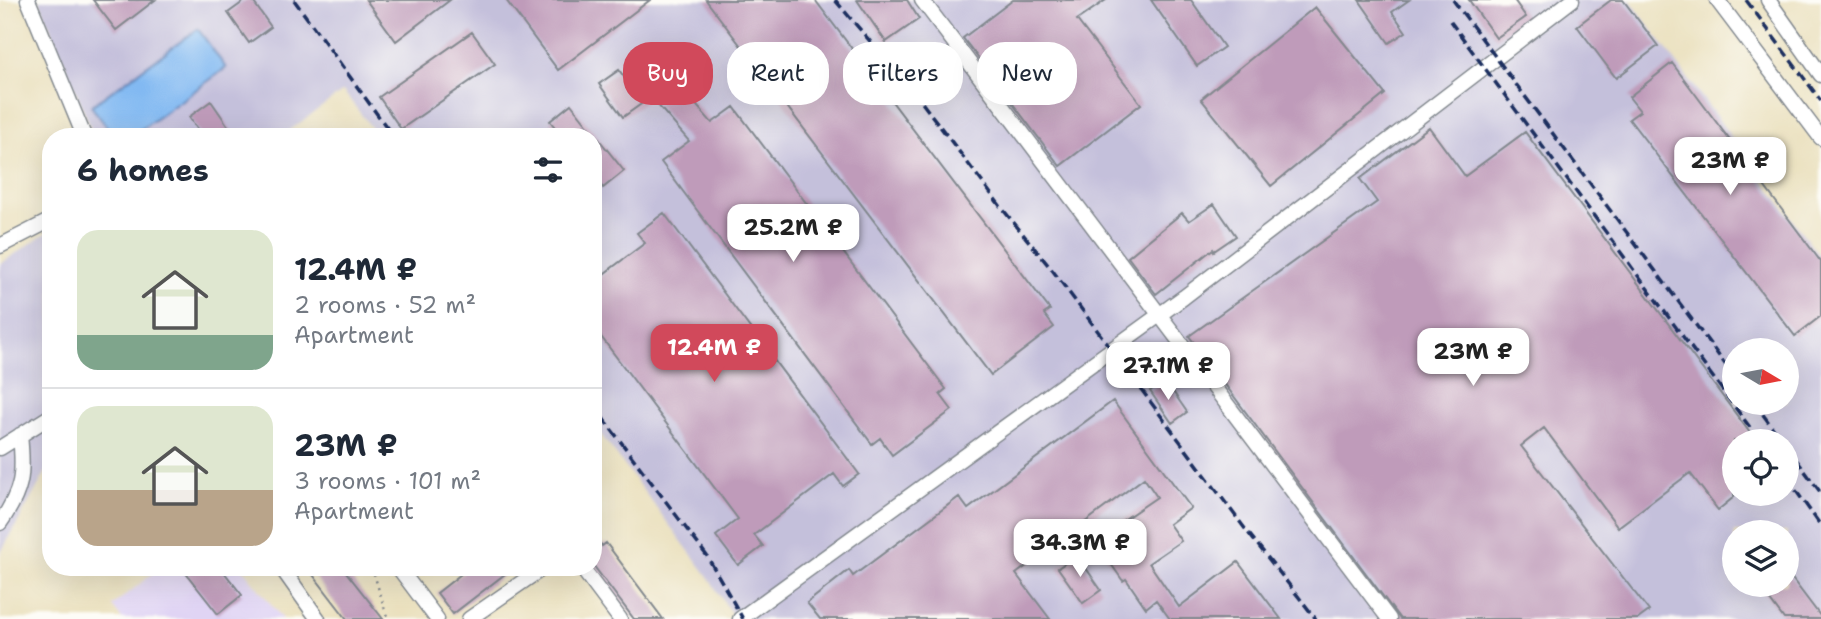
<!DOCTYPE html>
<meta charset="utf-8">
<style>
:root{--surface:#fff;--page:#f6f6f7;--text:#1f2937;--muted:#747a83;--line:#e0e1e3;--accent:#d1495b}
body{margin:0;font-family:"Shantell Sans",sans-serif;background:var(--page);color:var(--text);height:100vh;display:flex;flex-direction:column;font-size:26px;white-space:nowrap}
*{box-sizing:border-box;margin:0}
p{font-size:23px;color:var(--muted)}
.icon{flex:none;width:38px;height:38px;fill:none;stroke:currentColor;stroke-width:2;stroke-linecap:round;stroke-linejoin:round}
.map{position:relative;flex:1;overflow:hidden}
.panel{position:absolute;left:42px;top:128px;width:560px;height:448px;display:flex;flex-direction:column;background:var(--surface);border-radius:28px;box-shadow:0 7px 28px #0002}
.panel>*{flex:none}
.guide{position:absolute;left:623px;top:42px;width:665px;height:63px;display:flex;gap:14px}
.needle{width:46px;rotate:100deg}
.tools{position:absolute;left:1722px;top:338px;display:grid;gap:14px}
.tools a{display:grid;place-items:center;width:77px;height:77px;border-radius:50%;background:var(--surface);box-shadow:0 7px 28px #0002;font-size:35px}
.price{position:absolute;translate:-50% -60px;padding:0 16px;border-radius:14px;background:#fff;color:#222;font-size:23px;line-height:46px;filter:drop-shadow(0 2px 4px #0008)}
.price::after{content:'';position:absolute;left:50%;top:42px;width:21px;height:16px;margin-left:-10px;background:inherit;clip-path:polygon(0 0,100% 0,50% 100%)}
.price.current{background:var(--accent);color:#fff}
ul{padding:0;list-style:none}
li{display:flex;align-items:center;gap:21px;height:175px;padding:0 35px}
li+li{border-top:2px solid var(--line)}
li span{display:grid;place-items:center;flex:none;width:196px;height:140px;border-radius:21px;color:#555}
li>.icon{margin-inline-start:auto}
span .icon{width:84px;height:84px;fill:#fffc;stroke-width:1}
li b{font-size:30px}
h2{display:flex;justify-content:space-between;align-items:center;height:84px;padding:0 35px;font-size:30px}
.tag{padding:0 24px;border-radius:28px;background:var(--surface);box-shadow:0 7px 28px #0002;font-size:24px;line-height:63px}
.tag.current{background:var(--accent);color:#fff}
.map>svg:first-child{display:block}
</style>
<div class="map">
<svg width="1821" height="619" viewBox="0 0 1821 619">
<rect width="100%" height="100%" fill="#fdfcf7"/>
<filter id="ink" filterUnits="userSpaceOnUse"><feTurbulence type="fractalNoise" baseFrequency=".0143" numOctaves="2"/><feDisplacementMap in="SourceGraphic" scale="14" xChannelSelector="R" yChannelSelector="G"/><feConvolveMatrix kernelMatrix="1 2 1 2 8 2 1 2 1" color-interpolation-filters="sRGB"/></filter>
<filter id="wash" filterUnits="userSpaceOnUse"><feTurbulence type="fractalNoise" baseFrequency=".00686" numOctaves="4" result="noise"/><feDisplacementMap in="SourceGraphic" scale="28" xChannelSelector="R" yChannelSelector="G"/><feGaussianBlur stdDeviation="1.57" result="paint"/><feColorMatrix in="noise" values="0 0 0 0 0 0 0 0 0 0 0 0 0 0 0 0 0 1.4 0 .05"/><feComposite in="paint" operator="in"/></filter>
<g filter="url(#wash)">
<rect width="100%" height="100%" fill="#eae0bd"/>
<path fill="#e0d4f4" d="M161 567H241L283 619H122L112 606Z"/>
<path fill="#c4c0db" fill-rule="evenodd" d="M39 0H1630L1821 258V619H735L707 575 593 424V136H378L343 91 282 136H94ZM1734 350H1787V402H1734ZM1734 441H1787V494H1734ZM1734 532H1787V584H1734Z
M51 230V463L0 554V264Z"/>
<path fill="#82b9f2" stroke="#4e74a8" stroke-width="2" d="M198 29 226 68 132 136H114L91 106Z"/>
<g id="blocks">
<path fill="#bf9bba" d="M93 0H155L116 30Z
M246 0H252L271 27 249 43 228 13Z
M366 0H450L396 41Z
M506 0H650L558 70Z
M706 0H815L1050 310 1044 314 1054 327 991 375Z
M857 0H907L919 19 886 42Z
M1013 0H1106L1077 20 1141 104 1060 166 963 38Z
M1151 0H1191L1224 47 1197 66Z
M1359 0H1409L1392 12 1406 32 1389 43Z
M1469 0H1514L1526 17 1496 38Z
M1611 0H1623L1658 46 1616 78 1577 26Z
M1315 7 1385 94 1271 186 1201 99Z
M472 32 495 64 401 129 379 97Z
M654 57 712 123 734 107 946 389 940 394 952 410 892 455 880 438 872 444 661 162 689 141 651 97 623 117 599 84 619 70 627 81Z
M1672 63 1821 262V316L1795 336 1629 119 1640 111 1629 97Z
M211 101 235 136H202L189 117Z
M571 104 624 171 603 188 593 176V136H562L550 121Z
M1429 127 1465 176 1525 132 1756 441H1734V497L1718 510 1690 473 1618 527 1544 428 1521 446 1649 611 1638 619H1400L1189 336 1377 202 1360 179Z
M1214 204 1236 236 1214 251 1213 249 1156 294 1128 257 1182 213 1189 221Z
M664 213 859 474 843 486 834 474 754 535 763 546 738 565 716 536 738 519 593 326V282L645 243 637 233Z
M1165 380 1187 412 1172 423 1150 391Z
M1113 401 1191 508 1169 524 1181 541 1149 563 1179 607 1238 562 1281 619H1170L1156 600 1146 608 1126 579 1123 581 1094 540 1157 497 1144 478 1016 574 1050 619H820L807 603 849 570 853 576 959 497 968 509Z
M593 535 602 546 606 543 663 619H634L593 565Z
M1077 555 1101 590 1083 603 1058 568Z
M181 567H220L242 595 218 614Z
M307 567H342L383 619H347Z
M470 567H514L453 614 437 593Z
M1787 572 1821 617V619H1784L1758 584H1787Z"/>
</g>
</g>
<g filter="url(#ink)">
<use href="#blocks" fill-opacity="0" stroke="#82888e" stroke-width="2"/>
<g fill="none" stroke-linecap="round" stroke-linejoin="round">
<defs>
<path id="minor" d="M28 0 84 136
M922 0 1389 619
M1717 0 1821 138
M1768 0 1821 75
M0 246 51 220
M0 448 51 416
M0 523C23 490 24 474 20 435
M281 567 318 619
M398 567 437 619
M581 567 620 619
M469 619 544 567
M740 619 1184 297 1572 0"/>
</defs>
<use href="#minor" stroke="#82888e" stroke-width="17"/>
<path stroke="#82888e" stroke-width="2.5" stroke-dasharray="2 5" stroke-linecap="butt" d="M372 567 386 614 389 619"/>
<use href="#minor" stroke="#fff" stroke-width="14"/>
<path stroke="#1b2f5e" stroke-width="3.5" stroke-dasharray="10 5" stroke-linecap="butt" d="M294 0 393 136
M835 0 920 100 1001 207 1053 271 1246 530 1316 619
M1453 0 1734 376
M1746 0 1821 101
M1450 21 1760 441
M1754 402 1782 441
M593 405 707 556 743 619
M1787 447 1821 493
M1787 478 1821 526"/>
</g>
</g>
</svg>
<div class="tools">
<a><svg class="needle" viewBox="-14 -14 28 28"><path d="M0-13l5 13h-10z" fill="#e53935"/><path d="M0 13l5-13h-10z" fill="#747a83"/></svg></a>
<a><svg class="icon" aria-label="locate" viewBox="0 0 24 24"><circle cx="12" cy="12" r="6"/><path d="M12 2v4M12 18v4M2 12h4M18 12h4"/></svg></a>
<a><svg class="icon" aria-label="layers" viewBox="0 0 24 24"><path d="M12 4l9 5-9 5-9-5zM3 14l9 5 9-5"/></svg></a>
</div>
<b class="price" style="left:1730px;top:197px">23M ₽</b>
<b class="price" style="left:793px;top:264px">25.2M ₽</b>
<b class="price current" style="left:714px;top:384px">12.4M ₽</b>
<b class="price" style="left:1473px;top:388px">23M ₽</b>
<b class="price" style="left:1168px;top:402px">27.1M ₽</b>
<b class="price" style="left:1080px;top:579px">34.3M ₽</b>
<div class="guide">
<a class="tag current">Buy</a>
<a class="tag">Rent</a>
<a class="tag">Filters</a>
<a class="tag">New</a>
</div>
<section class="panel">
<h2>6 homes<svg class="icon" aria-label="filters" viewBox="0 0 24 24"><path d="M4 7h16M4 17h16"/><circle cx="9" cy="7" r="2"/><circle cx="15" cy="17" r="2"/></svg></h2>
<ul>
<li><span style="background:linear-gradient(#dfe7d0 75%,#7fa58c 0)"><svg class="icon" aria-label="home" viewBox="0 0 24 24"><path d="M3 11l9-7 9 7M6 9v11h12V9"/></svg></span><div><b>12.4M ₽</b><p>2 rooms · 52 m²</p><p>Apartment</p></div></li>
<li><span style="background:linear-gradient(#dfe7d0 60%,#b9a48a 0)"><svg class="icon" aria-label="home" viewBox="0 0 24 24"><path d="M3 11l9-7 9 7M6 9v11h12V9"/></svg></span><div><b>23M ₽</b><p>3 rooms · 101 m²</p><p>Apartment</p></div></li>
</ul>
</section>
</div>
